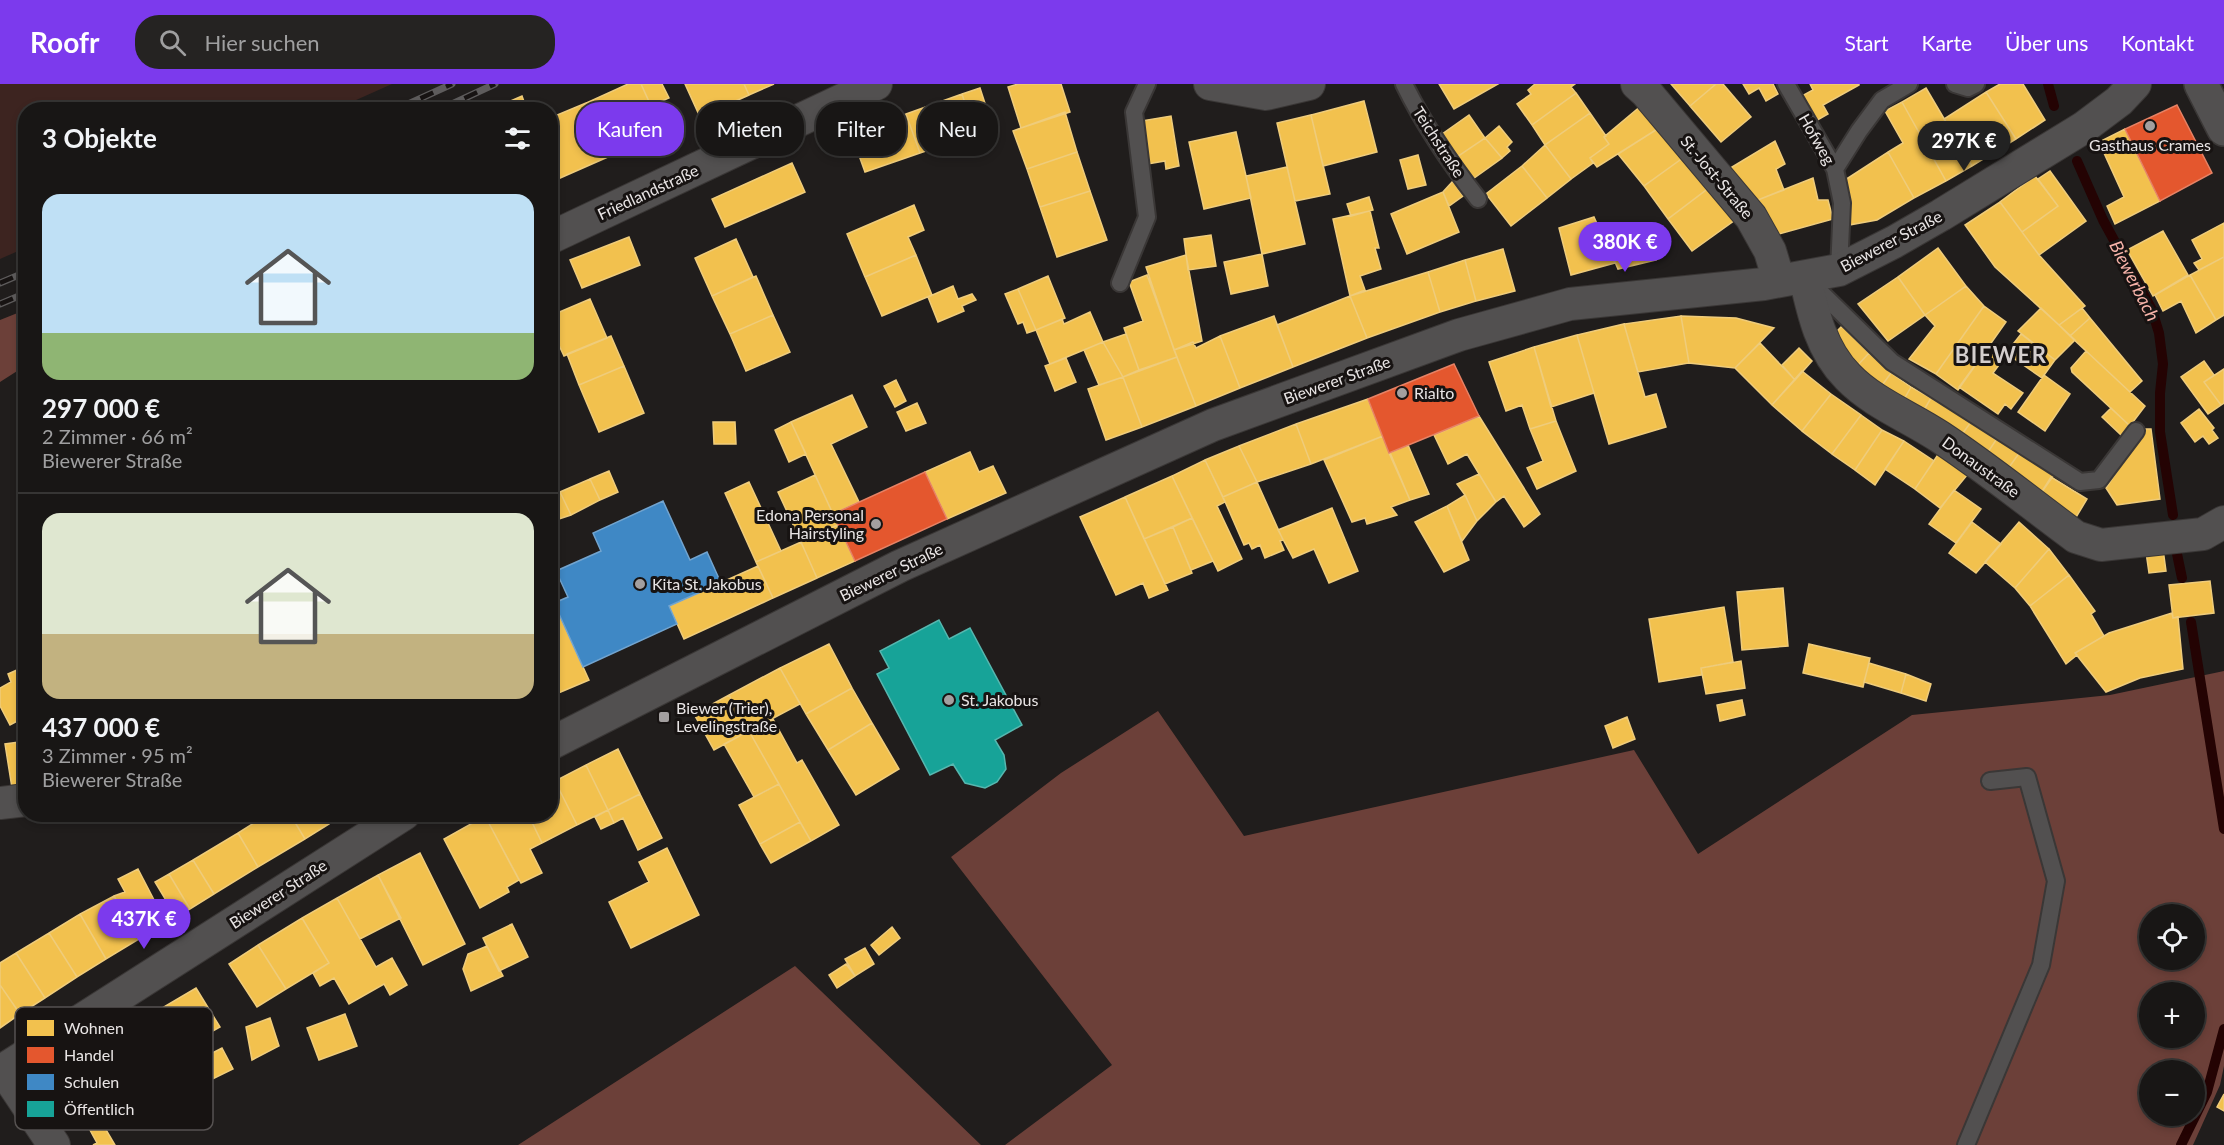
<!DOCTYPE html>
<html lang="de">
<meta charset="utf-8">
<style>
:root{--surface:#181615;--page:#252322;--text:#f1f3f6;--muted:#9f9fa0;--line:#363534;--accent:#7c3aed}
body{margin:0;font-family:Lato,sans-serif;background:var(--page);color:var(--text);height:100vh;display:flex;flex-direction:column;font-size:22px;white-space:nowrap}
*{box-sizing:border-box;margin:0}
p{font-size:20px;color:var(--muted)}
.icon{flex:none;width:33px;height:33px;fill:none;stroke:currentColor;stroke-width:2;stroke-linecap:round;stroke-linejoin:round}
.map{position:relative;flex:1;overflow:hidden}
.side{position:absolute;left:18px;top:18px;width:540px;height:720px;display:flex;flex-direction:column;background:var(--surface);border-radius:24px;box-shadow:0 3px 9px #0003,0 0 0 2px var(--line)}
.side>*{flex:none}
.guide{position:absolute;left:576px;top:18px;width:570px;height:54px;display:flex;gap:12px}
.fabs{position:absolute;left:2139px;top:820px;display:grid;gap:12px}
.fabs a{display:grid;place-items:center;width:66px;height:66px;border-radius:50%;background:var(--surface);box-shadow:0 3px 9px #0003,0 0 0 2px var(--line);font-size:30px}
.price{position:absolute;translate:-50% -51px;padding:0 14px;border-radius:21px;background:var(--accent);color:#fff;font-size:20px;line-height:39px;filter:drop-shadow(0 2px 3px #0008)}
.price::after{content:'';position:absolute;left:50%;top:36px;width:18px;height:14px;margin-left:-9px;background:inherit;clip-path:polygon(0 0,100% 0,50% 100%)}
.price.selected{background:#222;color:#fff}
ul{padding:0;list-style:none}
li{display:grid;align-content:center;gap:12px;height:318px;padding:0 24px}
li+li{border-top:2px solid var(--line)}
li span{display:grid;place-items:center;height:186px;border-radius:18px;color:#555}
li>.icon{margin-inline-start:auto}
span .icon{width:108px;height:108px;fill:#fffc;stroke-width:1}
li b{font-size:26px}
h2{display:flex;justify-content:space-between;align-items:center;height:72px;padding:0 24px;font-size:26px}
.pill{padding:0 21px;border-radius:24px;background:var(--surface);box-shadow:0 3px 9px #0003,0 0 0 2px var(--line);font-size:21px;line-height:54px}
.pill.selected{background:var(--accent);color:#fff}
header{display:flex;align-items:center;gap:36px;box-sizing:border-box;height:84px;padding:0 30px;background:var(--accent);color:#fff}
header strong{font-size:28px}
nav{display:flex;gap:33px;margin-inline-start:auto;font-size:21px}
.search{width:420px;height:54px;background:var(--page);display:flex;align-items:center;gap:15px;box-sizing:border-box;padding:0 21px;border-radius:24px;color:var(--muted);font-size:22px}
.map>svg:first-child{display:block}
</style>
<header>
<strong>Roofr</strong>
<div class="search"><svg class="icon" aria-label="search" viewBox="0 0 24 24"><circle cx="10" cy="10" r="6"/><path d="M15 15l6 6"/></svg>Hier suchen</div>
<nav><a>Start</a><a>Karte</a><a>Über uns</a><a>Kontakt</a></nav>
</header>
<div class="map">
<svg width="2224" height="1061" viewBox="0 0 2224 1061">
<rect width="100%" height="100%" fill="#201d1c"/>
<path fill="#3d2420" d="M0 0H392L336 25 26 26 25 164 0 175Z"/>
<path fill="#6c4039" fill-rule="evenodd" d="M25 226V282L0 298V236Z
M2224 587V982L2220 1001 2193 1061H1005L1112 981 951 773 1061 689 1158 627 1244 752 1634 666 1698 770 1912 631 2110 611ZM2150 831H2194V876H2150ZM2150 909H2194V954H2150ZM2150 987H2194V1032H2150Z
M795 882 981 1061H518Z"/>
<path fill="#f2c14e" stroke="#efcc7b" stroke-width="1.5" d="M628 0H641L663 48 610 72 586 19Z
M641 0H662L669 14 651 22Z
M685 0H744L749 11 700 33Z
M744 0H774L749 11Z
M1018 0H1061L1070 28 1021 44 1008 3Z
M1439 0H1498L1454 25Z
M1535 0H1575L1571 3 1576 9 1532 41 1517 20 1531 10 1528 6Z
M1671 0H1716L1690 22Z
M1716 0H1723L1751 33 1721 58 1690 22Z
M1743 0H1773L1778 10 1766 17 1759 4 1749 10Z
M1810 0H1859V1L1823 21 1828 30 1814 38 1800 13 1813 6Z
M2000 0H2023L2045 36 2016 55 1986 8Z
M980 4 993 44 975 50 962 10Z
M1926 4 1972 82 1946 97 1902 18Z
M1986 8 2016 55 1972 82 1944 35Z
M1576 9 1590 29 1545 61 1532 41Z
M962 10 975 50 920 69 906 30Z
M522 12 527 26H508L506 19Z
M1364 17 1377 68 1323 82 1311 31Z
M1902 18 1946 97 1914 114 1888 68 1903 59 1885 27Z
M586 19 610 72 558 95 550 78V34Z
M1642 21 1659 44 1597 83 1590 74 1609 60 1604 53Z
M1065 28 1077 68 1027 85 1013 47Z
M1590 29 1606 52 1604 53 1609 60 1590 74 1593 79 1571 95 1545 61Z
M906 30 920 69 865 88 857 66 870 61 864 46Z
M1311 31 1330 110 1295 117 1277 39Z
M1469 31 1485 54 1454 75 1438 53Z
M1171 32 1179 82 1166 85 1165 77 1148 80 1141 37Z
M1499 42 1512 58 1507 63 1510 67 1502 74 1485 54Z
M1659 44 1687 71 1644 102 1618 70Z
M2125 45 2160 117 2115 140 2107 122 2124 113 2099 58Z
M1236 48 1251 114 1204 125 1189 58Z
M1485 54 1502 74 1470 97 1454 75Z
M1775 57 1785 80 1776 85 1784 106 1750 119 1727 86Z
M1545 61 1571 95 1547 114 1522 82Z
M1077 68 1090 107 1040 123 1027 85Z
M1888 68 1914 114 1877 136 1849 141 1845 96Z
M1418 71 1426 101 1408 105 1400 76Z
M1687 71 1710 103 1668 135 1644 102Z
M792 79 805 108 725 143 712 115Z
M1522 82 1547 114 1511 142 1486 110Z
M1287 83 1305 160 1262 170 1246 92Z
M2050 87 2086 137 2039 171 2022 148 2058 122 2038 95Z
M2035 92 2058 122 2022 148 2000 118Z
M1813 94 1818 116H1828L1833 135 1772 152 1750 119Z
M1453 97 1463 112 1449 122 1443 108Z
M1710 103 1735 136 1692 167 1668 135Z
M1090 107 1107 156 1057 173 1040 123Z
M1443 108 1459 148 1407 170 1391 130Z
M1369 113 1373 126 1351 132 1347 120Z
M2000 118 2039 171 2085 222 2059 241 1995 183 1965 141Z
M914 121 924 146 908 153 916 171 865 193 847 150Z
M1370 127 1379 164H1375L1381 185 1360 192 1365 206 1350 212 1333 135Z
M1594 133 1615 179 1571 191 1559 144Z
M2224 139V173L2199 186 2194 179 2202 175 2192 156Z
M1641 144 1656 176 1618 185 1607 159Z
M2163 147 2188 191 2153 212 2127 166Z
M1211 151 1216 182 1188 186 1184 155Z
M629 153 640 181 582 204 570 176Z
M736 155 753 193 712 212 695 174Z
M1938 164 1966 202 1925 231 1898 193Z
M1503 165 1515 207 1476 217 1465 176Z
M1262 170 1268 202 1231 210 1224 178Z
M916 171 932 211 882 232 865 193Z
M1186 171 1202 257 1174 266 1146 183Z
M2224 173V231L2216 236 2190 191Z
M1465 176 1476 217 1440 228 1428 188Z
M1428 188 1440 228 1367 254 1350 212Z
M1147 191 1177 273 1139 286 1124 244 1143 237 1129 198Z
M2190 191 2216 236 2196 249 2181 217 2163 227 2155 211Z
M756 192 773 231 730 250 712 212Z
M1048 192 1065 234 1036 246 1018 205Z
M1898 193 1925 231 1888 257 1858 220Z
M953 202 958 215 972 210 976 216 962 222 964 227 938 238 928 213Z
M1966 202 1984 222 1936 290 1909 275 1935 242 1925 231Z
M1018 205 1036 246 1027 249 1023 238 1018 240 1005 210Z
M1350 212 1367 254 1293 283 1277 241Z
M590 215 607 254 564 272 550 242V232Z
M1984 222 2006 238 1958 306 1936 290Z
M2041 224 2075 256 2055 276 2018 247Z
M2082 224 2090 234 2070 252 2059 241Z
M1090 228 1103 258 1050 280 1036 246 1062 235 1064 240Z
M773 231 790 268 746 287 730 250Z
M1274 232 1293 283 1240 304 1220 252Z
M1681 232 1736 234 1774 244 1735 284 1689 279Z
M1681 232 1689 279 1638 288 1624 240Z
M2090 234 2142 297 2130 308 2070 252Z
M1624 240 1645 313 1656 310 1666 343 1609 360 1577 251Z
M1842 242 1869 269 1857 282 1832 252Z
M1126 250 1139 286 1123 293 1103 258Z
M2021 250 2055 276 2042 294 2006 269Z
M1577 251 1594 309 1551 323 1534 263Z
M611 252 624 282 579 301 567 270Z
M1220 252 1240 304 1196 322 1174 266 1193 258 1196 264Z
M1103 258 1123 293 1099 301 1084 266Z
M1760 259 1795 296 1772 321 1735 284Z
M1534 263 1556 337 1530 345 1522 321 1506 327 1489 278Z
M1799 264 1812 277 1795 296 1782 281Z
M1986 266 2002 277 1993 289 2023 309 2011 325 2005 320 1998 330 1959 303Z
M2086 267 2145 322 2130 342 2072 288 2071 284Z
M1869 269 1891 289 1880 304 1857 282Z
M1177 273 1196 322 1142 343 1123 293Z
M1066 274 1076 298 1055 307 1045 282Z
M2204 277 2214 291 2204 298 2221 321 2208 330 2181 293Z
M624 282 644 329 599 348 579 301Z
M2224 285V319L2221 321 2204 298Z
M1802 287 1831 310 1802 347 1772 321Z
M1891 289 1911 303 1902 319 1880 304Z
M2044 291 2070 310 2045 347 2018 328Z
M1123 293 1142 343 1106 356 1088 305Z
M896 296 906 317 895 323 884 302Z
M1911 303 1931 314 1921 331 1902 319Z
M1831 310 1861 331 1832 370 1802 347Z
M852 311 867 343 831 360 859 418 833 430 791 338Z
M1931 314 1971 338 1960 353 1921 331Z
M1368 315 1383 352 1311 380 1296 340Z
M917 319 926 339 906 347 897 328Z
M2111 324 2130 342 2122 352 2102 333Z
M2199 325 2214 344 2212 346 2218 354 2209 360 2203 352 2195 358 2181 339Z
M1861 331 1882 346 1855 386 1832 370Z
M1479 332 1540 430 1524 443 1504 412 1496 418 1467 370 1448 380 1434 351Z
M1556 337 1576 387 1537 405 1527 384 1543 377 1530 345Z
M713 338H735L736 360H714Z
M791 338 806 370 789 378 775 346Z
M1971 338 1996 356 1986 371 1960 353Z
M1296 340 1311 380 1257 398 1239 362Z
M2145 345H2151L2160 415 2117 421 2106 404Z
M1882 346 1904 357 1875 401 1855 386Z
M1383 352 1410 416 1391 423 1397 431 1367 440 1365 434 1352 438 1324 376Z
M1998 353 2020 368 2007 386 1986 371Z
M1904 357 1934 377 1915 405 1885 385Z
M1408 361 1429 410 1410 416 1389 369Z
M1239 362 1257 398 1223 413 1205 376Z
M970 368 979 388 993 382 1006 409 947 435 925 388Z
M2020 368 2054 391 2039 412 2007 386Z
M1939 369 1968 390 1940 424 1915 405Z
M1205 376 1225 418 1217 422 1242 475 1218 487 1172 392Z
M609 387 618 408 600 416 590 395Z
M1479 390 1496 418 1477 437 1465 411 1457 400Z
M815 391 838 441 801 458 778 408Z
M1172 392 1192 434 1144 455 1125 413Z
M2051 393 2087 415 2075 435 2039 412Z
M590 395 600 416 571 431 560 408Z
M749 398 781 467 756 478 725 409Z
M1257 398 1283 456 1280 457 1284 466 1265 474 1260 461 1252 465 1249 459 1244 461 1223 413Z
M1954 406 1981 425 1956 459 1929 440Z
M560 408 571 431 550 438V413Z
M1465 411 1477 437 1462 457 1447 422Z
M1125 413 1168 506 1149 514 1143 499 1116 511 1080 433Z
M1447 422 1469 476 1444 488 1415 438Z
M1332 424 1358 487 1329 499 1314 465 1293 474 1278 446Z
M1192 434 1213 477 1191 486 1173 443Z
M1972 438 2001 460 1976 489 1949 469Z
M2019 438 2049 465 2015 504 1985 478Z
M838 441 855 477 817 494 801 458Z
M1173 443 1192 489 1165 500 1144 455Z
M801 458 817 494 773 514 756 478Z
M2049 465 2069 491 2030 522 2015 504Z
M2163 465 2166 487 2149 489 2146 468Z
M758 482 773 514 684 555 669 522Z
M2069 491 2095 527 2091 530 2104 552 2075 569 2077 571 2066 580 2030 522Z
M2210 497 2214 529 2173 534 2169 501Z
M1783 504 1788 562 1742 566 1737 508Z
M554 519 589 596 556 610 550 597V521Z
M1724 523 1733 578 1701 584 1702 591 1659 598 1649 535Z
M2172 529 2173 534 2178 533 2183 585 2140 594 2106 608 2075 569 2109 549Z
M829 560 852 604 806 630 780 584Z
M1809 560 1870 574 1863 603 1803 589Z
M1741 577 1745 604 1706 610 1701 584Z
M1869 579 1906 590 1901 609 1864 598Z
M26 582V645L23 634 10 641 0 622V604L11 598 8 590Z
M780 584 800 620 749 647 729 611Z
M1906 590 1931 600 1926 617 1901 609Z
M852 604 872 639 828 666 806 630Z
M729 611 749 647 714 666 694 630Z
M1742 616 1745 631 1720 637 1717 621Z
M1627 633 1635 655 1613 664 1605 642Z
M773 635 797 679 802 676 839 741 811 757 749 647Z
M872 639 899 685 856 711 828 666Z
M749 647 779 700 754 713 724 660Z
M26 657V702L12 704 5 660Z
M618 665 640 710 608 726 586 681Z
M586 681 608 726 577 741 555 697Z
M555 697 577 741 542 759 528 730H550V699Z
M779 700 800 738 760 760 739 721Z
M640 710 662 754 638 766 623 734 614 739 608 726Z
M608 726 614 739 601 745 595 733Z
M268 730H290L305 755 258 783 238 749Z
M290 730H323L329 740 305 755Z
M490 730H528L542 759 530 765 542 789 521 799 485 732Z
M485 732 519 796 507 803 509 808 480 824 444 755Z
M800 738 811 757 771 779 760 760Z
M238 749 258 783 214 810 193 776Z
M667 764 699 831 631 864 609 818 649 798 639 778Z
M420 769 465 860 423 881 378 791Z
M193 776 214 810 190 825 169 790Z
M138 785 167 841 139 855 114 812 125 808 118 795Z
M169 790 190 825 176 833 155 798Z
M378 791 401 834 360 855 337 814Z
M114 812 139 855 106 875 80 830Z
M337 814 376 883 392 874 407 901 390 911 384 900 349 920 334 894 320 902 313 889 329 879 302 834Z
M80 830 106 875 77 893 49 849Z
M302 834 329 879 286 905 258 861Z
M512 840 528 873 499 887 483 854Z
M892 843 900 854 879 871 871 861Z
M49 849 77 893 45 914 16 869Z
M258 861 286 905 257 923 229 880Z
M487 862 503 892 471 907 463 885 468 870Z
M865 864 874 880 855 892 845 875Z
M16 869 45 914 20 930 0 901V879Z
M846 880 855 892 837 904 829 891Z
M0 901 20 930 0 944Z
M196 904 220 943 181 965 157 927Z
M345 930 357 962 319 976 307 944Z
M270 934 279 962 252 976 246 943Z
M222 964 233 985 198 1002 206 1019 191 1027 182 1009 173 1014 163 994Z
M2224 1010V1027L2217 1023Z
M102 1039 115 1061H93L97 1059 90 1046Z"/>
<path fill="#e4572e" stroke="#e68265" stroke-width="1.5" d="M2177 21 2212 89 2160 117 2125 45Z
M1454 280 1479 332 1389 369 1368 315Z
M925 388 947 435 855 477 833 430Z"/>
<path fill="#3f88c5" stroke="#72a4cf" stroke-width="1.5" d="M663 417 690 476 707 468 721 499 669 522 677 540 583 583 554 519 568 513 556 487 601 467 593 449Z"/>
<path fill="#17a398" stroke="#56b7af" stroke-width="1.5" d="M939 536 949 555 970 544 1022 641 995 656 1004 671 1006 685 997 698 985 704 965 699 953 680 930 691 877 590 889 584 880 567Z"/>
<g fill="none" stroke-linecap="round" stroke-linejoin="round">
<path stroke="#240303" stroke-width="10" d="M2048 0 2054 22
M2077 77 2103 136 2152 226 2159 249 2163 280 2160 309V348L2173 431
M2176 465 2182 494
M2191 538 2224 745
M2181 1061 2207 1008 2224 945"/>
<defs>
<path id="lane" d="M1404 0C1424 41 1450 79 1478 115
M1786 0 1835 85 1842 119 1839 186
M1955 0 1968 4 1976 0
M1835 85 1859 47 1882 16 1909 0
M1810 198 1892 278 2080 398 2099 396 2136 347
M1120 199 1147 133 1134 28 1147 0
M1966 1061 2041 881 2056 797 2027 693 1990 697"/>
<path id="street" d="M1210 0 1266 10 1309 0
M1637 0 1646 8 1751 133 1770 167 1779 197
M550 154 876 0
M1805 193C1813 229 1821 266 1848 293 1873 319 1910 333 1940 353 1987 384 2031 420 2076 453L2101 461 2203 450 2224 438
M550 660 900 482 1213 341 1459 251 1570 220 1764 200 1839 186 1894 158 1941 131 2083 44 2119 17 2135 0
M0 719 26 716
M3 985 54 1061
M0 988 404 730"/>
<path id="secondary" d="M2201 0 2224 45"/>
</defs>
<use href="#lane" stroke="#3a3736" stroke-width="20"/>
<use href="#street" stroke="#3a3736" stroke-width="34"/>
<use href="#secondary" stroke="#3a3736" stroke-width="36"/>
<use href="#lane" stroke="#525050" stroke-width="16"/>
<use href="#street" stroke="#525050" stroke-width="32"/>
<use href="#secondary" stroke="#525050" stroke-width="33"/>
<defs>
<path id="rail" d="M395 26 452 0
M439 26 495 0
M0 199 26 188
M0 220 26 209"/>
</defs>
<use href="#rail" stroke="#5e5c5c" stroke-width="7"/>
<use href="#rail" stroke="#171312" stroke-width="4.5" stroke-dasharray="14" stroke-linecap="butt"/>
</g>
<g fill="#a39f9f" stroke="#171312" stroke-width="2">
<circle cx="2150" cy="42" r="6"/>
<circle cx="1402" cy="309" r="6"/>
<circle cx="876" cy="440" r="6"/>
<circle cx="640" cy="500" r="6"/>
<circle cx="949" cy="616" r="6"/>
<rect x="658" y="627" width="12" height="12" rx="3"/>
</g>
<g text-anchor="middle" stroke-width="6" stroke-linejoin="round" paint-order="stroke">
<g font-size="16" fill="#e9e5e5" stroke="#171312">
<text transform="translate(1817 55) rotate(60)" y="6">Hofweg</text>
<text transform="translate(1439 58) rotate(57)" y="6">Teichstraße</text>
<text transform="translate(1717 93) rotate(50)" y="6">St.-Jost-Straße</text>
<text transform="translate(648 108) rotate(-25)" y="6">Friedlandstraße</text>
<text transform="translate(1891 157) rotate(-28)" y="6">Biewerer Straße</text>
<text transform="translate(1337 296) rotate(-20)" y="6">Biewerer Straße</text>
<text transform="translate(1981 383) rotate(36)" y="6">Donaustraße</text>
<text transform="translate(891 488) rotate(-26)" y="6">Biewerer Straße</text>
<text transform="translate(278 810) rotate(-33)" y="6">Biewerer Straße</text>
</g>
<g font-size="16" fill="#e9e5e5" stroke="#171312" text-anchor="start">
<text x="2150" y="67" text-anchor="middle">Gasthaus Crames</text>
<text x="1414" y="315">Rialto</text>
<text x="864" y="437" text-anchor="end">Edona Personal<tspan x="864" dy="18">Hairstyling</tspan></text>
<text x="652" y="506">Kita St. Jakobus</text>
<text x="961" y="622">St. Jakobus</text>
<text x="676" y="630">Biewer (Trier),<tspan x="676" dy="18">Levelingstraße</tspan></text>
</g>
<g font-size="18" font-style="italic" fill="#f7b3a9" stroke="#171312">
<text transform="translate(2134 197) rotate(63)" y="6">Biewerbach</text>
</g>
<g font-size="22" font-weight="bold" letter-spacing="1.5" fill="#d4cecd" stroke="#171312">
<text x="2001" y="279">BIEWER</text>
</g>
</g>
<rect x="15" y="923" width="198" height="123" rx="9" fill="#171312" stroke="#565251" stroke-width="1.5"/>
<rect x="27" y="936" width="27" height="16" fill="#f2c14e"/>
<rect x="27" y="963" width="27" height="16" fill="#e4572e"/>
<rect x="27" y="990" width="27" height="16" fill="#3f88c5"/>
<rect x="27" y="1017" width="27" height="16" fill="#17a398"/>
<g font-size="16" fill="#e9e5e5">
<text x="64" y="950">Wohnen</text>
<text x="64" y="977">Handel</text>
<text x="64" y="1004">Schulen</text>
<text x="64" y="1031">Öffentlich</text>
</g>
</svg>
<div class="fabs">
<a><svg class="icon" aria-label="locate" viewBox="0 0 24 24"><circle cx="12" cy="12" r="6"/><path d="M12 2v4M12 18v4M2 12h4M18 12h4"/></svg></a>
<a>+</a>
<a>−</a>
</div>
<b class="price selected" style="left:1964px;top:88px">297K €</b>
<b class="price" style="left:1625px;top:189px">380K €</b>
<b class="price" style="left:144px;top:866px">437K €</b>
<div class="guide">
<a class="pill selected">Kaufen</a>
<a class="pill">Mieten</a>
<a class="pill">Filter</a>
<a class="pill">Neu</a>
</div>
<section class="side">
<h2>3 Objekte<svg class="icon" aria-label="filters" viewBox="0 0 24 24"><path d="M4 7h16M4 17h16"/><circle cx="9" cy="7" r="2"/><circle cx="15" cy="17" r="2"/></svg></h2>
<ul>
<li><span style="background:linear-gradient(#bfe0f5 75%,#8fb573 0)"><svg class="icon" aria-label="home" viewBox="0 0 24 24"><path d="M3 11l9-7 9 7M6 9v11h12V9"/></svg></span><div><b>297 000 €</b><p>2 Zimmer · 66 m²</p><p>Biewerer Straße</p></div></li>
<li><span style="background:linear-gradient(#dfe7d0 65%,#c2b280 0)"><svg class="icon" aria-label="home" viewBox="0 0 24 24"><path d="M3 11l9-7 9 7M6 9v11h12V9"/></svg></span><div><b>437 000 €</b><p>3 Zimmer · 95 m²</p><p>Biewerer Straße</p></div></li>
</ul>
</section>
</div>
